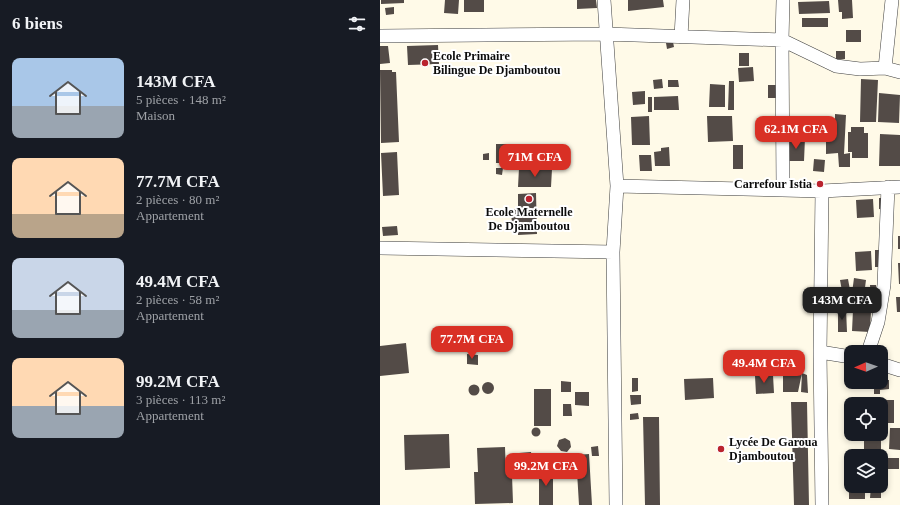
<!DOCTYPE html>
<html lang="fr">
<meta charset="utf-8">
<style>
:root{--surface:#171b24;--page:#242831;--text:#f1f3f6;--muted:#9ea1a6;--accent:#d93025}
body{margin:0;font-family:Georgia,serif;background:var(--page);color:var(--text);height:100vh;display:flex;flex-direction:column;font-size:15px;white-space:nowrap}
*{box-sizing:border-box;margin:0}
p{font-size:13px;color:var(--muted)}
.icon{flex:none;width:22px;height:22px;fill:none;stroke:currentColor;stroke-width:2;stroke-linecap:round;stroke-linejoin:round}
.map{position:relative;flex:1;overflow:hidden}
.details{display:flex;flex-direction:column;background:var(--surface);width:380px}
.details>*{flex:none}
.needle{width:26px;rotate:268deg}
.controls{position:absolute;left:464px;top:345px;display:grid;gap:8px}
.controls a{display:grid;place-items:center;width:44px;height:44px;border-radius:8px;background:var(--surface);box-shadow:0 2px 6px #0003;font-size:20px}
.price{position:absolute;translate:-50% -34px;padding:0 9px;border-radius:8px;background:var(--accent);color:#fff;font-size:13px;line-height:26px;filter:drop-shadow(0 1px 2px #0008)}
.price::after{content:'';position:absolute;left:50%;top:24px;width:12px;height:9px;margin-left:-6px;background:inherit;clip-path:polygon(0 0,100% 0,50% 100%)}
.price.on{background:#222;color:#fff}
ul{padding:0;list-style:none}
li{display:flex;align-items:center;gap:12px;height:100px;padding:0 12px}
li span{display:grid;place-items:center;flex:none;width:112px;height:80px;border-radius:8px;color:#555}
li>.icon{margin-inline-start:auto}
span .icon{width:48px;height:48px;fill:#fffc;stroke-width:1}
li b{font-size:17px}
h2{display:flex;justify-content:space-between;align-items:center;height:48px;padding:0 12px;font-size:17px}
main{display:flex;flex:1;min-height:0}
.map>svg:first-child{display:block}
</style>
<main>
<section class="details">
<h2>6 biens<svg class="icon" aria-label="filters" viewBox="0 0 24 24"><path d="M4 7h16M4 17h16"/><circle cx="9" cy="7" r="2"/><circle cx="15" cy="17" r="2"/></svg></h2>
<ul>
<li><span style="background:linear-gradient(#a9c7e8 60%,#9aa5b1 0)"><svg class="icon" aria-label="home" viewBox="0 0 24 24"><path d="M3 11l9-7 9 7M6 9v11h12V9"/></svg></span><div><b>143M CFA</b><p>5 pièces · 148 m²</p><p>Maison</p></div></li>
<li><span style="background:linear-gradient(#ffd9b3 70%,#b9a48a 0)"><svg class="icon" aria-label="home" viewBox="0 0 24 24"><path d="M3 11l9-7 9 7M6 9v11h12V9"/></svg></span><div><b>77.7M CFA</b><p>2 pièces · 80 m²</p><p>Appartement</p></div></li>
<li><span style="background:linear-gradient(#c9d6e8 65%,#9aa5b1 0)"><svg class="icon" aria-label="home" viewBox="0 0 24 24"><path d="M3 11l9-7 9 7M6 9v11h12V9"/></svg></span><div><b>49.4M CFA</b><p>2 pièces · 58 m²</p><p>Appartement</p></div></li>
<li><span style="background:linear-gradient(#ffd9b3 60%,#9aa5b1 0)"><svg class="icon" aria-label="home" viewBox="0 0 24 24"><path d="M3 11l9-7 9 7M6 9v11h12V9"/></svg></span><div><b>99.2M CFA</b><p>3 pièces · 113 m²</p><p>Appartement</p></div></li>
</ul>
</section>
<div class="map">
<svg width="520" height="505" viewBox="0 0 520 505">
<rect width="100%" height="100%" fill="#fffae8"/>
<path fill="#534b47" d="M1 0H24V3L1 4Z
M65 0H79L78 14 64 13Z
M84 0H104V12H84Z
M197 0H216L217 8 197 9Z
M248 0H283L284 7 248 11Z
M458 0H472L473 18 462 19V12H459Z
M449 1 450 13 419 14 418 2Z
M14 7V14L6 15 5 8Z
M422 18H448V27H422Z
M466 30H481V42H466Z
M293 42 294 47 287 49 286 43Z
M58 45 59 64 28 65 27 46Z
M0 46H8L10 63 0 64Z
M456 51H465V59L456 60Z
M359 53H369V66H359Z
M373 67 374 81 359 82 358 68Z
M0 70H12V72H16L19 142 1 143Z
M282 79 283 88 274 89 273 80Z
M481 79 498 80 496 122H480Z
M288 80H298L299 87H288Z
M349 81H354V110H348Z
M330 84 345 85V107H329Z
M388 85H396V98H388Z
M265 91V104L253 105 252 92Z
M499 93 520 95 519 123 498 122Z
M298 96 299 110H274V97Z
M268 97H272V112H268Z
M455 114 466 115 464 154 470 153V167H459L458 153 446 154V134H455Z
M269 116 270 145H252L251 117Z
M327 116H352L353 141 328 142Z
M471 127H484V133H488V158H472V152H468V132H471Z
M500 134 520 135V166H499Z
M425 138 424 161H407L406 139Z
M116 144H132L133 163H116Z
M353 145H363V169H353Z
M289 147 290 166H275L274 152 281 151V148Z
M17 152 19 195 3 196 1 153Z
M109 153V160H103V154Z
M259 155H271L272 171H260Z
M434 159 445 160 444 172 433 171Z
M116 168H123L122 175 116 174Z
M139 168 172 169 171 187H138Z
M156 193 157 234 138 235V224L132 225 131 210 138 209V194Z
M499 198H505V210L499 209Z
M493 199 494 217 477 218 476 200Z
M17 226 18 235 3 236 2 227Z
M518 236H520V249H518Z
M495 250H499V267H495Z
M491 251 492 270 476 271 475 252Z
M518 263H520V284H519Z
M474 278 486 280 484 295 472 293Z
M468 279 470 290 462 291 460 280Z
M490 285H496V302H491Z
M516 297H520V312H517Z
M458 309H466L467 332H458Z
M473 310 491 311 490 332 472 331Z
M26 343 29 373 0 376V346Z
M87 354 98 355V365L87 364Z
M403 373H422L418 392H403Z
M422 373 427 375 428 393 421 392Z
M393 375 394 393 376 394 375 376Z
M252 378H258V391L252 392Z
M333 378 334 398 305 400 304 379Z
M501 380H509V389L500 390V394H494V382H501Z
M181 381 191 382V392H181Z
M102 388a6 6 0 1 1 12 0a6 6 0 1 1-12 0Z
M88.5 390a5.5 5.5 0 1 1 11 0a5.5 5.5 0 1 1-11 0Z
M154 389H171V426H154Z
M195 392H209V406L195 405Z
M250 395H261V404L251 405Z
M497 400H514V423H501V404H497Z
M411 402H427L429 505H414Z
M183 404H191L192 416H183Z
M258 413 259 419 250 420V414Z
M263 417H279L280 505H265Z
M151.5 432a4.5 4.5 0 1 1 9 0a4.5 4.5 0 1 1-9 0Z
M510 428H520V450L509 449Z
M69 434 70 468 25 470 24 435Z
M484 436H501V456H484Z
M185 438 190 441 191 447 187 452 181 451 177 446 179 440Z
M218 446 219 456H212L211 447Z
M125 447 126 475H132L133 503 95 504 94 472H98L97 448Z
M151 452 154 472 142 473 139 453Z
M209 454 212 505H199L196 455Z
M501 458H519V469H501Z
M159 469H173V505H159Z
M491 486H501V498H490Z
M469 492H485V499H469Z"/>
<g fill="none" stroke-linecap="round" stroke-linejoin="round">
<defs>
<path id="minor" d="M224 0 237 186 233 252 236 505
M0 36 226 34 402 40 456 66 480 69 505 68 520 72
M301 37 303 0
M505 68 512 0
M237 186 442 191 520 187
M403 190 402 40 403 0
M442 191 440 352 442 505
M0 248 233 252
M440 352 471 357
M488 352 498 322 504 285 508 187
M501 364 520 370"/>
</defs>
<use href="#minor" stroke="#3e3e3e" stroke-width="14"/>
<use href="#minor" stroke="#fff" stroke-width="13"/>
</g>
<g fill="#ba232e" stroke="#fff" stroke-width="1.5">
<circle cx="45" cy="63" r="4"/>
<circle cx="440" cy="184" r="4"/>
<circle cx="149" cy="199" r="4"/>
<circle cx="341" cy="449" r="4"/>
</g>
<g text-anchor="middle" stroke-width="4" stroke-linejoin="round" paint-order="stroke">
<g font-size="12" font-weight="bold" fill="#0b0b0b" stroke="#fff" text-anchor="start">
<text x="53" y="60">Ecole Primaire<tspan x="53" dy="14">Bilingue De Djamboutou</tspan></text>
<text x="432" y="188" text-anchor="end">Carrefour Istia</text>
<text x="149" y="216" text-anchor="middle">Ecole Maternelle<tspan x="149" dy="14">De Djamboutou</tspan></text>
<text x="349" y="446">Lycée De Garoua<tspan x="349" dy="14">Djamboutou</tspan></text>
</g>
</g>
</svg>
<div class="controls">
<a><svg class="needle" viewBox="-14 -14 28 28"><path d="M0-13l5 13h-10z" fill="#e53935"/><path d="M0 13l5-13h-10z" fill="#9ea1a6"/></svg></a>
<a><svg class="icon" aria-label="locate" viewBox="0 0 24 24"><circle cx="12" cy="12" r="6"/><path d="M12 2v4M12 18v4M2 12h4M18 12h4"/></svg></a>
<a><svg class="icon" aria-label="layers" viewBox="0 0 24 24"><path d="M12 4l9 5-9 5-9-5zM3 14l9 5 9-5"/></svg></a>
</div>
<b class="price" style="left:416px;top:150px">62.1M CFA</b>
<b class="price" style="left:155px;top:178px">71M CFA</b>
<b class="price on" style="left:462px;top:321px">143M CFA</b>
<b class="price" style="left:92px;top:360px">77.7M CFA</b>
<b class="price" style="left:384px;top:384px">49.4M CFA</b>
<b class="price" style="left:166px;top:487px">99.2M CFA</b>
</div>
</main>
